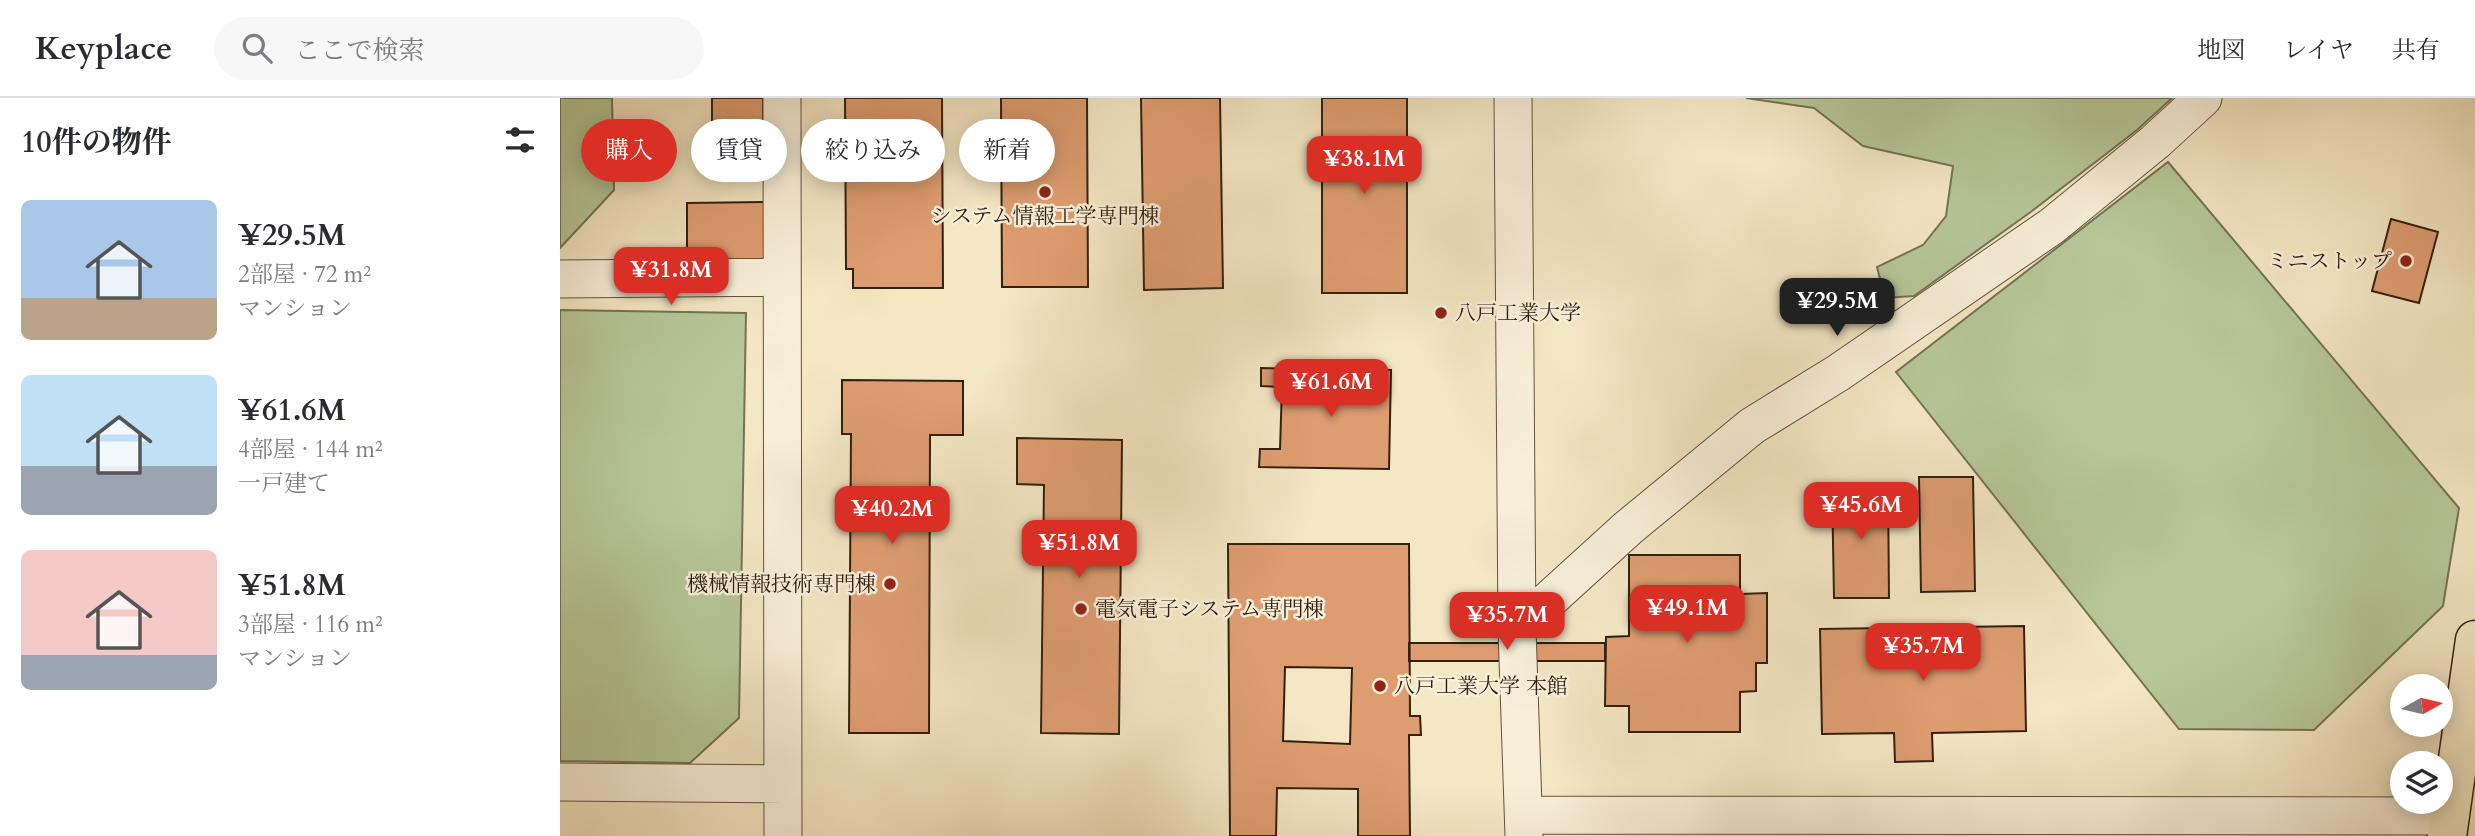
<!DOCTYPE html>
<html lang="ja">
<meta charset="utf-8">
<style>
:root{--surface:#fff;--page:#f7f7f7;--text:#2b2b33;--muted:#7c7c81;--line:#e1e1e2;--accent:#d93025}
body{margin:0;font-family:Cardo,"Noto Serif JP",serif;background:var(--page);color:var(--text);height:100vh;display:flex;flex-direction:column;font-size:26px;white-space:nowrap}
*{box-sizing:border-box;margin:0}
p{font-size:23px;color:var(--muted)}
.icon{flex:none;width:38px;height:38px;fill:none;stroke:currentColor;stroke-width:2;stroke-linecap:round;stroke-linejoin:round}
.map{position:relative;flex:1;overflow:hidden}
.side{display:flex;flex-direction:column;background:var(--surface);width:560px}
.side>*{flex:none}
.banner{position:absolute;left:21px;top:21px;width:665px;height:63px;display:flex;gap:14px}
.needle{width:46px;rotate:82deg}
.fabs{position:absolute;left:1830px;top:576px;display:grid;gap:14px}
.fabs a{display:grid;place-items:center;width:63px;height:63px;border-radius:50%;background:var(--surface);box-shadow:0 4px 18px #0003;font-size:35px}
.price{position:absolute;translate:-50% -60px;padding:0 16px;border-radius:14px;background:var(--accent);color:#fff;font-size:23px;line-height:46px;filter:drop-shadow(0 2px 4px #0008)}
.price::after{content:'';position:absolute;left:50%;top:42px;width:21px;height:16px;margin-left:-10px;background:inherit;clip-path:polygon(0 0,100% 0,50% 100%)}
.price.current{background:#222;color:#fff}
ul{padding:0;list-style:none}
li{display:flex;align-items:center;gap:21px;height:175px;padding:0 21px}
li span{display:grid;place-items:center;flex:none;width:196px;height:140px;border-radius:10px;color:#555}
li>.icon{margin-inline-start:auto}
span .icon{width:84px;height:84px;fill:#fffc;stroke-width:1}
li b{font-size:30px}
h2{display:flex;justify-content:space-between;align-items:center;height:84px;padding:0 21px;font-size:30px}
.pill{padding:0 24px;border-radius:32px;background:var(--surface);box-shadow:0 4px 18px #0003;font-size:24px;line-height:63px}
.pill.current{background:var(--accent);color:#fff}
header{display:flex;align-items:center;gap:42px;box-sizing:border-box;height:98px;padding:0 35px;background:var(--surface);border-bottom:2px solid var(--line)}
header strong{font-size:33px}
nav{display:flex;gap:38px;margin-inline-start:auto;font-size:24px}
.search{width:490px;height:63px;background:var(--page);display:flex;align-items:center;gap:18px;box-sizing:border-box;padding:0 24px;border-radius:38px;color:var(--muted);font-size:26px}
main{display:flex;flex:1;min-height:0}
.map>svg:first-child{display:block}
</style>
<header>
<strong>Keyplace</strong>
<div class="search"><svg class="icon" aria-label="search" viewBox="0 0 24 24"><circle cx="10" cy="10" r="6"/><path d="M15 15l6 6"/></svg>ここで検索</div>
<nav><a>地図</a><a>レイヤ</a><a>共有</a></nav>
</header>
<main>
<section class="side">
<h2>10件の物件<svg class="icon" aria-label="filters" viewBox="0 0 24 24"><path d="M4 7h16M4 17h16"/><circle cx="9" cy="7" r="2"/><circle cx="15" cy="17" r="2"/></svg></h2>
<ul>
<li><span style="background:linear-gradient(#a9c7e8 70%,#b9a48a 0)"><svg class="icon" aria-label="home" viewBox="0 0 24 24"><path d="M3 11l9-7 9 7M6 9v11h12V9"/></svg></span><div><b>¥29.5M</b><p>2部屋 · 72 m²</p><p>マンション</p></div></li>
<li><span style="background:linear-gradient(#bfe0f5 65%,#9aa5b1 0)"><svg class="icon" aria-label="home" viewBox="0 0 24 24"><path d="M3 11l9-7 9 7M6 9v11h12V9"/></svg></span><div><b>¥61.6M</b><p>4部屋 · 144 m²</p><p>一戸建て</p></div></li>
<li><span style="background:linear-gradient(#f6c9c9 75%,#9aa5b1 0)"><svg class="icon" aria-label="home" viewBox="0 0 24 24"><path d="M3 11l9-7 9 7M6 9v11h12V9"/></svg></span><div><b>¥51.8M</b><p>3部屋 · 116 m²</p><p>マンション</p></div></li>
</ul>
</section>
<div class="map">
<svg width="1915" height="738" viewBox="0 0 1915 738">
<rect width="100%" height="100%" fill="#f4e7c4"/>
<filter id="stains"><feTurbulence type="fractalNoise" baseFrequency=".00286" numOctaves="4"/><feColorMatrix values="0 0 0 0 .2 0 0 0 0 .09 0 0 0 0 .02 0 0 0 .5 -.17"/></filter>
<radialGradient id="worn" r=".72"><stop offset=".6" stop-color="#630" stop-opacity="0"/><stop offset="1" stop-color="#630" stop-opacity=".3"/></radialGradient>
<path fill="#b6c798" stroke="#747454" stroke-width="2" d="M0 0H52L54 92 0 150Z
M1186 0H1612L1577 32 1472 113 1354 198 1325 200 1317 169 1363 147 1386 118 1393 68 1303 48 1254 10Z
M1608 64 1899 410 1883 508 1754 632 1619 631 1336 274Z
M0 212 186 215 179 620 130 665 0 663Z"/>
<path fill="#de9d71" stroke="#312010" stroke-width="2" fill-rule="evenodd" d="M152 0H203L204 76H152Z
M285 0H382L383 190H293V171H286Z
M441 0H527L528 189H442Z
M581 0H660L663 190 584 192Z
M762 0H847V195H762Z
M208 104V161H127V105Z
M1831 121 1878 134 1859 205 1812 193Z
M701 270 831 272 829 371 699 369 700 351H720L722 289 701 288Z
M282 282 403 283V337H370L369 635H289L291 336H282Z
M457 340 562 342 559 636 481 635 484 387 457 386Z
M1359 379H1413L1415 493 1361 494Z
M1272 388H1328L1329 500H1274Z
M668 446H849L850 618H860L861 637H849L850 738H798V691L717 690 716 738H670ZM725 569 792 570 790 646 723 643Z
M1069 457H1180V496L1207 495V565H1196V593L1180 594V634H1069V608H1045L1046 539 1069 538Z
M1464 528 1466 633 1372 635 1373 663 1335 664 1334 635 1262 636 1260 531Z
M849 545H1045V563H849Z"/>
<g fill="none" stroke-linecap="round" stroke-linejoin="round">
<defs>
<path id="minor" d="M222 0 223 738
M953 0 957 531 964 738
M0 181 222 179
M957 531 1068 430 1192 328 1278 275 1492 128 1595 44 1643 0
M0 684 223 686
M964 717 1890 718"/>
<path id="highway" d="M1887 738 1915 542"/>
</defs>
<use href="#minor" stroke="#62523d" stroke-width="39"/>
<use href="#highway" stroke="#312010" stroke-width="41"/>
<use href="#minor" stroke="#f8efd9" stroke-width="37"/>
<use href="#highway" stroke="#f4e7c4" stroke-width="38"/>
</g>
<g fill="#8f2418" stroke="#f8efd9" stroke-width="2.5">
<circle cx="485" cy="94" r="7"/>
<circle cx="1846" cy="163" r="7"/>
<circle cx="881" cy="215" r="7"/>
<circle cx="330" cy="486" r="7"/>
<circle cx="521" cy="511" r="7"/>
<circle cx="820" cy="588" r="7"/>
</g>
<g text-anchor="middle" stroke-width="5" stroke-linejoin="round" paint-order="stroke">
<g font-size="21" fill="#312010" stroke="#f8efd9" text-anchor="start">
<text x="485" y="125" text-anchor="middle">システム情報工学専門棟</text>
<text x="1832" y="170" text-anchor="end">ミニストップ</text>
<text x="895" y="222">八戸工業大学</text>
<text x="316" y="493" text-anchor="end">機械情報技術専門棟</text>
<text x="535" y="518">電気電子システム専門棟</text>
<text x="834" y="595">八戸工業大学 本館</text>
</g>
</g>
<rect width="100%" height="100%" filter="url(#stains)"/>
<rect width="100%" height="100%" fill="url(#worn)"/>
</svg>
<div class="fabs">
<a><svg class="needle" viewBox="-14 -14 28 28"><path d="M0-13l5 13h-10z" fill="#e53935"/><path d="M0 13l5-13h-10z" fill="#7c7c81"/></svg></a>
<a><svg class="icon" aria-label="layers" viewBox="0 0 24 24"><path d="M12 4l9 5-9 5-9-5zM3 14l9 5 9-5"/></svg></a>
</div>
<b class="price" style="left:804px;top:98px">¥38.1M</b>
<b class="price" style="left:111px;top:209px">¥31.8M</b>
<b class="price current" style="left:1277px;top:240px">¥29.5M</b>
<b class="price" style="left:771px;top:321px">¥61.6M</b>
<b class="price" style="left:1301px;top:444px">¥45.6M</b>
<b class="price" style="left:332px;top:448px">¥40.2M</b>
<b class="price" style="left:519px;top:482px">¥51.8M</b>
<b class="price" style="left:1127px;top:547px">¥49.1M</b>
<b class="price" style="left:947px;top:554px">¥35.7M</b>
<b class="price" style="left:1363px;top:585px">¥35.7M</b>
<div class="banner">
<a class="pill current">購入</a>
<a class="pill">賃貸</a>
<a class="pill">絞り込み</a>
<a class="pill">新着</a>
</div>
</div>
</main>
